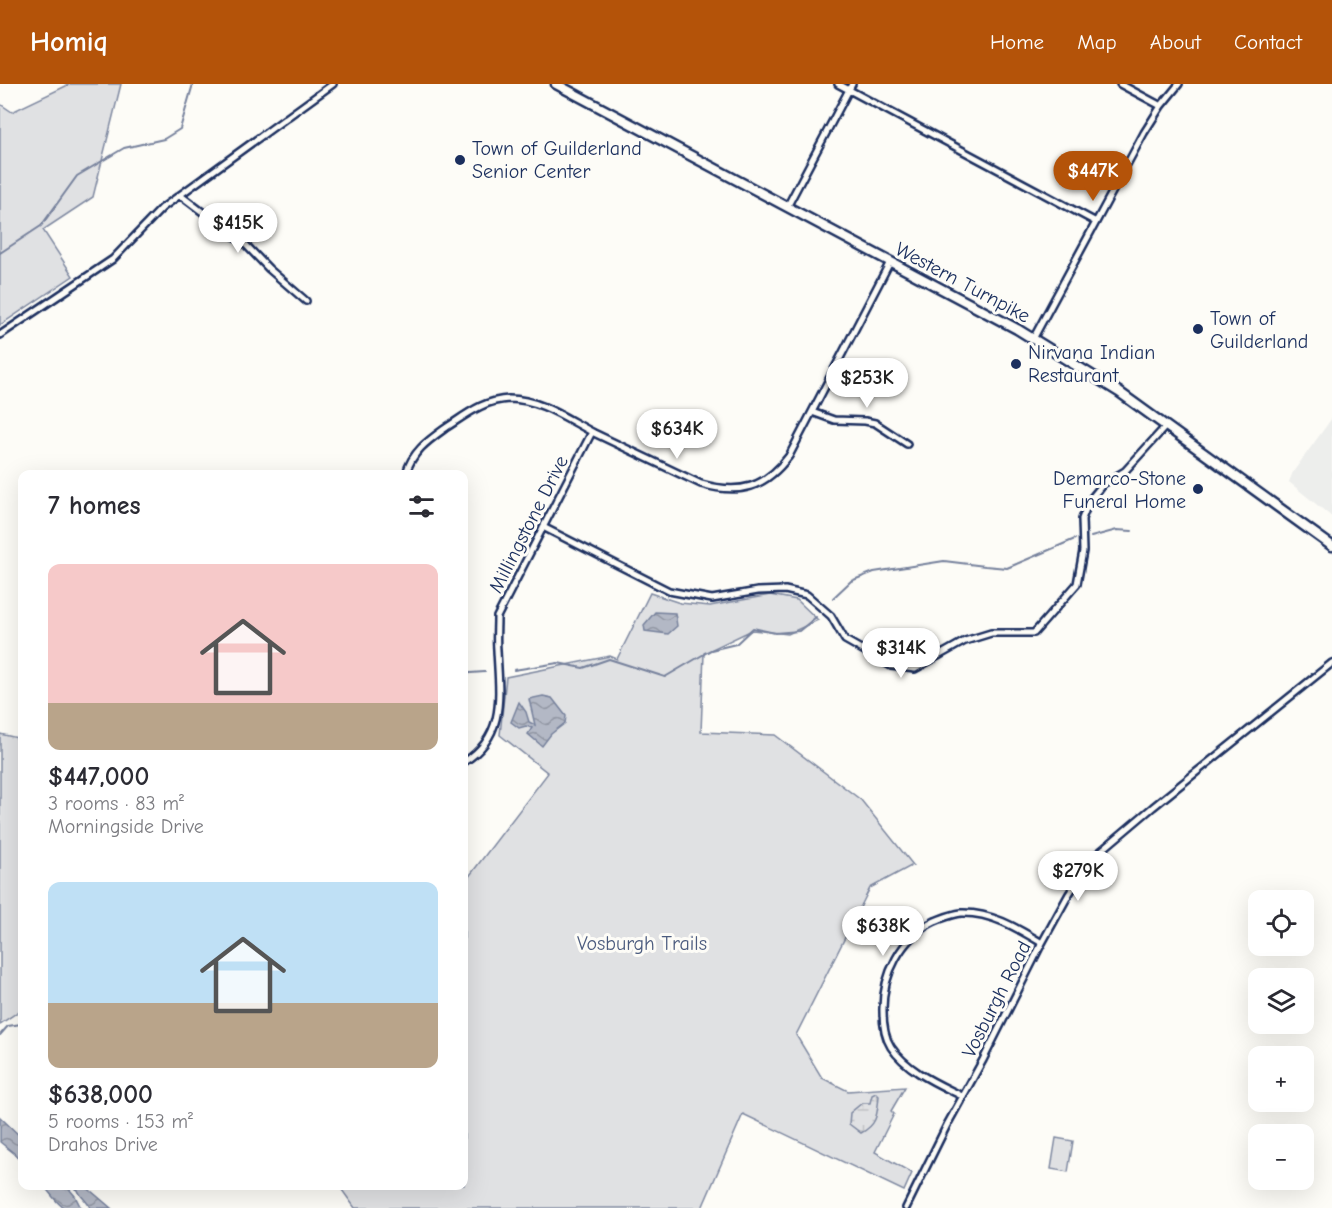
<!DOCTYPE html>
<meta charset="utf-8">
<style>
:root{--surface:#fff;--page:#f2f2f3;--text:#2b2b33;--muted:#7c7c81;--accent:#b45309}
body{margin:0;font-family:"Comic Neue",sans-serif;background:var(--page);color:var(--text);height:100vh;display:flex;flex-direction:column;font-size:22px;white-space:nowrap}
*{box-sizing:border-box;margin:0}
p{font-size:20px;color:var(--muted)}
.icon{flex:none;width:33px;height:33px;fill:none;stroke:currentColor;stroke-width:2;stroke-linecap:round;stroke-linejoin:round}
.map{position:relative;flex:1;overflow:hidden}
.side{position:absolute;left:18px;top:386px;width:450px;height:720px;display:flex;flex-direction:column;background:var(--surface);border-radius:12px;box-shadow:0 6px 24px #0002}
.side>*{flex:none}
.fabs{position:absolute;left:1248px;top:806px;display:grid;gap:12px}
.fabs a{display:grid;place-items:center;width:66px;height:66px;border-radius:12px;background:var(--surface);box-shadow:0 6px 24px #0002;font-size:30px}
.price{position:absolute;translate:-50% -51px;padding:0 14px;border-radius:21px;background:#fff;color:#222;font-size:20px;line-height:39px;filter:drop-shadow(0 2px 3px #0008)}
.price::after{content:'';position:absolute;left:50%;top:36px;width:18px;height:14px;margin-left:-9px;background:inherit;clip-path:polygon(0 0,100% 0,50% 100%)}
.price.active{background:var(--accent);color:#fff}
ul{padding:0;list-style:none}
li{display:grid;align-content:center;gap:12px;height:318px;padding:0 30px}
li span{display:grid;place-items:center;height:186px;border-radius:12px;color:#555}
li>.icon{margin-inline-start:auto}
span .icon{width:108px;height:108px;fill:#fffc;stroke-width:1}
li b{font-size:26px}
h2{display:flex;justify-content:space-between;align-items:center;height:72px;padding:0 30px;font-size:26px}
header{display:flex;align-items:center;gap:36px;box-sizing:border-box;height:84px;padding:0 30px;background:var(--accent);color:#fff}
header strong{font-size:28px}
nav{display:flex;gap:33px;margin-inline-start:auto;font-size:21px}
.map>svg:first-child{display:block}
</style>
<header>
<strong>Homiq</strong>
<nav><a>Home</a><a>Map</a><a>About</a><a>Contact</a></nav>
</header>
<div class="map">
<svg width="1332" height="1124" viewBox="0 0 1332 1124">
<defs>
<pattern id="wetland-marsh" width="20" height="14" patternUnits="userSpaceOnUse" patternTransform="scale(1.5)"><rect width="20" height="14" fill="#e0e1e3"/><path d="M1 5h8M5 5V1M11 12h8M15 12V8" fill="none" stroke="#c0c1c5"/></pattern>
<pattern id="water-waves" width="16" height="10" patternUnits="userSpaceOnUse" patternTransform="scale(1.5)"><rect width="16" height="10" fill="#b3b8c5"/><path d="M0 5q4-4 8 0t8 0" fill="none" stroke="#9196a3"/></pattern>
</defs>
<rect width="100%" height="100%" fill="#fdfcf7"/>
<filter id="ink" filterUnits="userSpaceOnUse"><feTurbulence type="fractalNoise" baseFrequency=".0167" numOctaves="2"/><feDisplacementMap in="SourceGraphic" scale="12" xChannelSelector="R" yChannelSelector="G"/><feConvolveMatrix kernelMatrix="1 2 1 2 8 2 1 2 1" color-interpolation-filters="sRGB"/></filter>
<g filter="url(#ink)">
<path fill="#edeeec" d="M1332 334V433L1289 398 1293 388Z"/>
<path fill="#e0e1e3" stroke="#7e88a0" stroke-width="1.5" d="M70 0H121L93 113 43 146 73 192 0 241V20L12 28Z
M650 509 680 519 710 522 770 511 797 516 818 536 788 550 752 546 704 569 701 648 775 651 861 716 913 781 870 804 796 951 822 994 848 1007 905 1003 891 1027 894 1030 875 1068 912 1089 904 1107 743 1030 702 1124H355L342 1106 341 1101H464V799L548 689 500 651 506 593 610 572 617 575Z
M0 650 22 655V925L0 940Z
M1056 1054 1073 1057 1068 1088 1051 1085Z"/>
<path fill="url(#wetland-marsh)" stroke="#7e88a0" stroke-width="1.5" d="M876 1009 879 1012C877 1030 878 1040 861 1049L849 1040 850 1029 862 1019H870L872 1011Z"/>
<path fill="url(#water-waves)" stroke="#76819c" stroke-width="1.5" d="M655 528 675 529 677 542 668 550 645 547 644 541Z
M543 612 552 614 566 632 565 639 551 650 542 662 528 650 532 644 526 642 519 644 511 638 519 618 526 628 529 638 535 641 529 615Z
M0 1033 22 1054V1079L15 1070 0 1058Z
M43 1101H84L111 1124H90C88 1117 80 1113 78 1106L73 1103 71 1104 70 1106 75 1112 81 1124C76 1124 69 1124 65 1124 59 1123 48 1106 43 1101Z"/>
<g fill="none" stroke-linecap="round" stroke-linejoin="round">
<path stroke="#76819c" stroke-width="2" d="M0 169 41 142 77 92 124 64 164 55 180 45 193 0
M1091 453 1117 446 1132 447
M833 514 851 497 874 488 944 477 985 482 1007 484 1075 455
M514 586 558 579 583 584 609 575 665 593 711 566 736 560 753 544 775 549 799 547 816 533
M464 592 470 589 485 588
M0 951 8 942 21 940 22 938"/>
<defs>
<path id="minor" d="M838 0 1096 138
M1120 0 1161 22
M180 111 246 161 269 185 306 217
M787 123 852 0
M0 251 113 175 162 124 333 0
M1033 255 1144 49 1161 22 1179 0
M812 328 834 336 865 337 875 339 907 360
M406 390C412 367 429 356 447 343 467 330 484 316 509 315 540 315 567 335 594 349 629 366 666 383 701 400 740 411 765 404 789 372L890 178
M543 443 669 507 712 515 758 507 785 506 807 511 831 532 845 556 891 582 915 585 965 557 991 549H1034L1077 500 1083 467 1082 435 1089 417 1103 400 1125 387 1166 342
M464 678C507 651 499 610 497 566 496 555 497 544 497 533L592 348
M962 1012C938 1000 907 987 891 963 884 952 883 940 883 928 882 891 901 853 935 837 943 834 952 830 961 829 991 828 1017 844 1042 859
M906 1124 947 1041 983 976 1042 859 1069 810 1085 785 1095 772 1153 723 1332 579"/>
<path id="primary" d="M556 0 1017 245 1119 308 1332 462"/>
</defs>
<use href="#minor" stroke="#1b2f5e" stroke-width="10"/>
<use href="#primary" stroke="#1b2f5e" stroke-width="13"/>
<use href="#minor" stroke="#fdfcf7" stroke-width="5"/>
<use href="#primary" stroke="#fdfcf7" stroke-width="8"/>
</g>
</g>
<g fill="#1b2f5e" stroke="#fdfcf7" stroke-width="2">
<circle cx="460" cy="76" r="6"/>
<circle cx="1198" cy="245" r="6"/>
<circle cx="1016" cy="280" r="6"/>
<circle cx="1198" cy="405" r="6"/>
</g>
<g text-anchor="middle" stroke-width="6" stroke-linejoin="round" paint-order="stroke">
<g font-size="20" fill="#1b2f5e" stroke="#fdfcf7" text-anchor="start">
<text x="472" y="71">Town of Guilderland<tspan x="472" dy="23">Senior Center</tspan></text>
<text x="1210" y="241">Town of<tspan x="1210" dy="23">Guilderland</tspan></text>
<text x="1028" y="275">Nirvana Indian<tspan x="1028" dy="23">Restaurant</tspan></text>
<text x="1186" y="401" text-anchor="end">Demarco-Stone<tspan x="1186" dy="23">Funeral Home</tspan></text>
</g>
<g font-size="20" fill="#1b2f5e" stroke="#fdfcf7">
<text transform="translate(963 198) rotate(28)" y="7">Western Turnpike</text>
<text transform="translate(528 440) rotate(-63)" y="7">Millingstone Drive</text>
<text transform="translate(996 915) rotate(-63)" y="7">Vosburgh Road</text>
</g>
<g font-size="20" fill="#4c5c7f" stroke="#fdfcf7">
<text x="642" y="866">Vosburgh Trails</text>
</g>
</g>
</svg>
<div class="fabs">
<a><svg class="icon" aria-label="locate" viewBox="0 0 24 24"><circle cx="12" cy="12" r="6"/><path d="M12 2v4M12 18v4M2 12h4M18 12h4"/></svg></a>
<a><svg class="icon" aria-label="layers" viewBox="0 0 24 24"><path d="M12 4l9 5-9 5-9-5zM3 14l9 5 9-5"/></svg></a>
<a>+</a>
<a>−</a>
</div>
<b class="price active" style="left:1093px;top:118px">$447K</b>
<b class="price" style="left:238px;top:170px">$415K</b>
<b class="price" style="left:867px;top:325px">$253K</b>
<b class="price" style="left:677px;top:376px">$634K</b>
<b class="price" style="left:901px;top:595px">$314K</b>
<b class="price" style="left:1078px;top:818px">$279K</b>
<b class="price" style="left:883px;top:873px">$638K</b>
<section class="side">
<h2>7 homes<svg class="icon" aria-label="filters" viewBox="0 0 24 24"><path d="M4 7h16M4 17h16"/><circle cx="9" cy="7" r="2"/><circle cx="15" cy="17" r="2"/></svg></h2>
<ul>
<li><span style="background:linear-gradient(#f6c9c9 75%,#b9a48a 0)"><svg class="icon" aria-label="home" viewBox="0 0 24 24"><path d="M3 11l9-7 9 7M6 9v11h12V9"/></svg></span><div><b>$447,000</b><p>3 rooms · 83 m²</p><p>Morningside Drive</p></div></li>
<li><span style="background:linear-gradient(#bfe0f5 65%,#b9a48a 0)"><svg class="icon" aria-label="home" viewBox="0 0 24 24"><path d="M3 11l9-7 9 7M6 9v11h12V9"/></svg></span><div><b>$638,000</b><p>5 rooms · 153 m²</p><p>Drahos Drive</p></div></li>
</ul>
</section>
</div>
